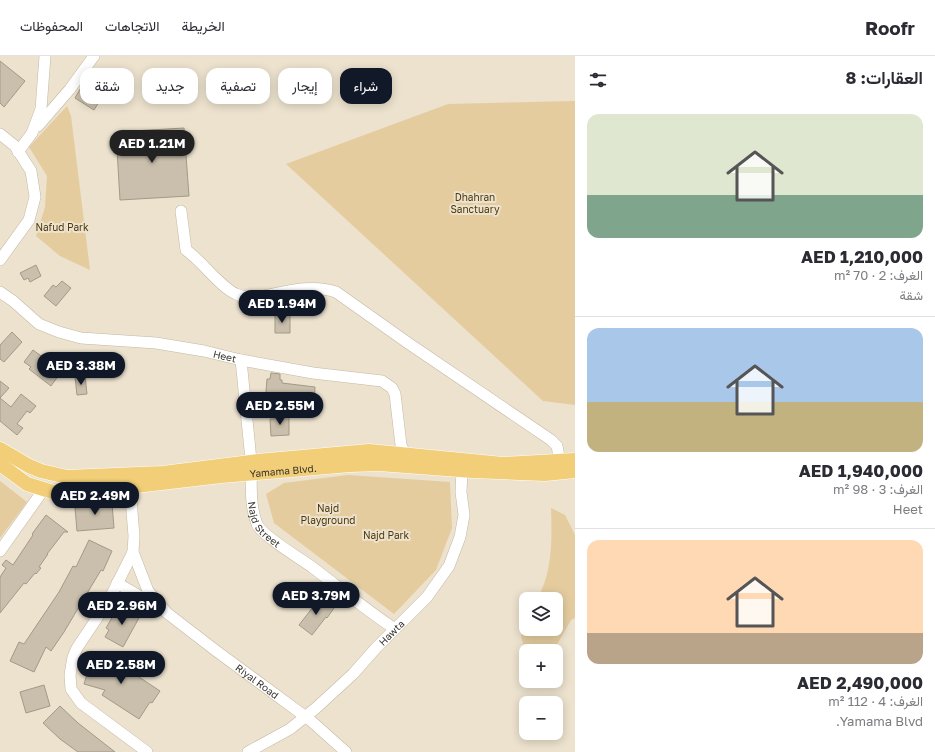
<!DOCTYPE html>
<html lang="ar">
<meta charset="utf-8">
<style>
:root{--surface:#fff;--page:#f7f7f7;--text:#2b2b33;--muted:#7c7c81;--line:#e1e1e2;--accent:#111827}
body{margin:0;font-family:"Golos Text",Vazirmatn,sans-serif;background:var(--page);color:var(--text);direction:rtl;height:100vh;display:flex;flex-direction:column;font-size:15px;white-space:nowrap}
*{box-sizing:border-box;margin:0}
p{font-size:13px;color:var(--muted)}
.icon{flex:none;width:22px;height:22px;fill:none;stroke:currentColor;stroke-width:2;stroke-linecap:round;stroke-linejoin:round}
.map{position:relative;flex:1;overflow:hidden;direction:ltr}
.drawer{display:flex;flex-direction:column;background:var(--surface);width:360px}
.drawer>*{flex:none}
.banner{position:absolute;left:12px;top:12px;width:380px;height:36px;direction:rtl;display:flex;gap:8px}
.buttons{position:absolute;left:519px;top:536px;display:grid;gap:8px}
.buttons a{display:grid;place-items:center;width:44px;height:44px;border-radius:8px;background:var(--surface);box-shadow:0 2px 10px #0003;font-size:20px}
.price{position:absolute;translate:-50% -34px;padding:0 9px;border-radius:14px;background:var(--accent);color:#fff;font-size:13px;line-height:26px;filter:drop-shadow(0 1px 2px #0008)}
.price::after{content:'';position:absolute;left:50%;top:24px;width:12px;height:9px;margin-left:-6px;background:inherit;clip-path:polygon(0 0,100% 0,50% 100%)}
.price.active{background:#222;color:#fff}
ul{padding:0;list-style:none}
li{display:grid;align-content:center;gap:8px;height:212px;padding:0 12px}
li+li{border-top:1px solid var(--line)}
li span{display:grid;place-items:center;height:124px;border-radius:12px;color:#555}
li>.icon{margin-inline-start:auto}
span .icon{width:72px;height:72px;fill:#fffc;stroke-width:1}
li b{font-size:17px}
h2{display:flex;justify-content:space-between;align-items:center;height:48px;padding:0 12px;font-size:17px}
.pill{padding:0 14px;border-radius:12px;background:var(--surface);box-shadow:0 2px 10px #0003;font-size:14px;line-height:36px}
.pill.active{background:var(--accent);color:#fff}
header{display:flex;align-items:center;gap:24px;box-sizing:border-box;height:56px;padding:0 20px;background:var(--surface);border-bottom:1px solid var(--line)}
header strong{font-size:19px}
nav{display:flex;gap:22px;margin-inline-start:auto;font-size:14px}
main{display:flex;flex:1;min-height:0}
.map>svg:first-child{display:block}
</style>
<header>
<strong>Roofr</strong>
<nav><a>الخريطة</a><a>الاتجاهات</a><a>المحفوظات</a></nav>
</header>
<main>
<section class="drawer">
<h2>العقارات: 8<svg class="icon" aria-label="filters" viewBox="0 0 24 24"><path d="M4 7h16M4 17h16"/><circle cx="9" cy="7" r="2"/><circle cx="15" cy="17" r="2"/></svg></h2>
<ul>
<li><span style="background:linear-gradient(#dfe7d0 65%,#7fa58c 0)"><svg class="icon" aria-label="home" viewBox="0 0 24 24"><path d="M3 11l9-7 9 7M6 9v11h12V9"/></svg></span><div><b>AED 1,210,000</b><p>الغرف: 2 · 70 m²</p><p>شقة</p></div></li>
<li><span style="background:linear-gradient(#a9c7e8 60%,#c2b280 0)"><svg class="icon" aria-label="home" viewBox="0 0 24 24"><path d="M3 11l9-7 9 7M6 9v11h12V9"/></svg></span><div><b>AED 1,940,000</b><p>الغرف: 3 · 98 m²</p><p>Heet</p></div></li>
<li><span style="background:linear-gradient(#ffd9b3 75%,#b9a48a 0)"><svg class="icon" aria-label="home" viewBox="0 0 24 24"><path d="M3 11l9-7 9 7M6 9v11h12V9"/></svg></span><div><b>AED 2,490,000</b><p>الغرف: 4 · 112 m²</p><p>Yamama Blvd.</p></div></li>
</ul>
</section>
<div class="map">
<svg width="575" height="696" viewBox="0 0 575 696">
<rect width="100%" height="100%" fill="#ece2ce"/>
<path fill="#e4cc9f" d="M575 45V349L543 345 286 108 448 48Z
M67 50 71 60 90 214 60 200 36 180 45 151 47 120 29 91Z
M348 419 450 426 452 472 436 514 394 558 274 467 266 438 284 427Z
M0 425 27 446 0 482Z
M551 452 565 459 575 479V562L571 564 555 592 551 595H526L525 594 521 580 526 566V573H556V543H537C553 516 552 482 551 452Z"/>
<path fill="#c9bfac" stroke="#a39987" d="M0 5 25 25 4 51 0 47Z
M87 21 107 33 94 54 75 42Z
M184 72 189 140 120 144 116 76Z
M36 209 41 220 30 226 28 222 24 224 20 217Z
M62 225 71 232 56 250 44 240 53 229 56 231Z
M275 259H290V277H275Z
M12 276 22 286 4 306 0 303V289Z
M33 294 56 311 55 312 61 316 51 330 29 313 31 311 24 306Z
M271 317 280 318V324H282V327L315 331 314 350 265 347 267 323H270Z
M85 320 87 338 77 339 75 321Z
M0 325 9 332 0 342 11 351 21 338 36 350 30 357 27 355 17 368 23 372 17 379 0 365Z
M289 359V379L271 380 270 363H274V360Z
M104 444V448L112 447 114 472 77 475 75 452 86 451V445Z
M46 459 68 476H64L47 498H48L39 511 41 512 36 518 35 517 26 528 24 527 0 557V521L6 512 2 509 6 504 13 509 33 479 32 478Z
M89 484 112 495 103 515 101 514 64 576 51 595 46 591 34 616 10 605 19 586 24 588 59 536 73 510 76 511Z
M320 542 334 552 327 562 326 561 312 579 299 569Z
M127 552 140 560 123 591 105 581 109 574 106 572 117 553 125 557Z
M107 596 119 605 118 607 160 635 152 647 150 646 139 663 102 639 105 634 84 628 91 605 98 607Z
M44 629 50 650 26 657 20 636Z
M60 650 78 667 115 696H78L60 683 43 667Z"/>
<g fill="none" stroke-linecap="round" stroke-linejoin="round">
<defs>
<g id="minor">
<path d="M38 70 70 33 94 0"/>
<path d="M0 78 15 90 31 115 35 141 29 164 0 204"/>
<path d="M18 96 32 77 41 53 45 0"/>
<path d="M181 155 186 194C202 205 220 231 236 238 242 241 248 241 254 242 281 237 310 227 336 236L408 287 551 384 557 390 560 406"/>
<path id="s1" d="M0 236 13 245 39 268 59 276 81 282 156 287 204 295 241 304 313 317 382 325 392 332 395 338 401 389 405 398"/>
<path id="s2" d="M241 304C244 337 248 371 251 404 252 425 249 448 257 468 261 479 301 503 312 511 340 532 366 554 395 573"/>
<path d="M130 431 134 480 133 496 109 544 77 592 73 601 70 619 71 633 81 647 147 696"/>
<path d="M0 495 44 433"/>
<path id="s3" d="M133 496 148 535 167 557 215 594 310 664 346 696"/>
<path d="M117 527 158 551"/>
<path id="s4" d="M248 696 290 673 316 652 353 618 376 592 427 541 449 510 460 481 464 459 461 436 462 414"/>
</g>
<g id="major">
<path d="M0 393 29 410 41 415 67 421 163 417 258 405 369 395 503 408 575 404"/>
<path id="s5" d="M0 408 27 428 53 436 110 433 221 420 350 409 379 408 473 415 545 418 575 415"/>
</g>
</defs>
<use href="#minor" stroke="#c2b8a5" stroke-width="12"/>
<use href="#major" stroke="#fff" stroke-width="15"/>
<use href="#minor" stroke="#fff" stroke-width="11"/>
<use href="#major" stroke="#f1ce77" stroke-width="14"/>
</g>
<g text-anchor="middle" stroke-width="4" stroke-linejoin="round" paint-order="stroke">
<g font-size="10" fill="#4c390e" stroke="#ece2ce">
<text x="475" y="145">Dhahran<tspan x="475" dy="12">Sanctuary</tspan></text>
<text x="62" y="175">Nafud Park</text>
<text x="328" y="456">Najd<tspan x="328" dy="12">Playground</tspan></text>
<text x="386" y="483">Najd Park</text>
</g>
<g font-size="10" fill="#38342d" stroke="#ece2ce">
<text dy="4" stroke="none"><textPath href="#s1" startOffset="240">Heet</textPath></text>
<text dy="4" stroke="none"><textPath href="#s5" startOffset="292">Yamama Blvd.</textPath></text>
<text dy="4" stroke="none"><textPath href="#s2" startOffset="169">Najd Street</textPath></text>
<text dy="4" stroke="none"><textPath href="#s4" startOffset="188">Hawta</textPath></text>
<text dy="4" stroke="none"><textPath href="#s3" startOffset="184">Riyal Road</textPath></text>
</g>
</g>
</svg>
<div class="buttons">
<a><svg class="icon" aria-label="layers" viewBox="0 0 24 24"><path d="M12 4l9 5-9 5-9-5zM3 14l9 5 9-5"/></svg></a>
<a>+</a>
<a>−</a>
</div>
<b class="price active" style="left:152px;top:108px">AED 1.21M</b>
<b class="price" style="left:282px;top:268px">AED 1.94M</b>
<b class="price" style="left:81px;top:330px">AED 3.38M</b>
<b class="price" style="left:280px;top:370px">AED 2.55M</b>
<b class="price" style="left:95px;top:460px">AED 2.49M</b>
<b class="price" style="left:316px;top:560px">AED 3.79M</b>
<b class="price" style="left:122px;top:570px">AED 2.96M</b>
<b class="price" style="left:121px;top:629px">AED 2.58M</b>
<div class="banner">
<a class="pill active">شراء</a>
<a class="pill">إيجار</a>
<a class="pill">تصفية</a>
<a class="pill">جديد</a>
<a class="pill">شقة</a>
</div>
</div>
</main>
